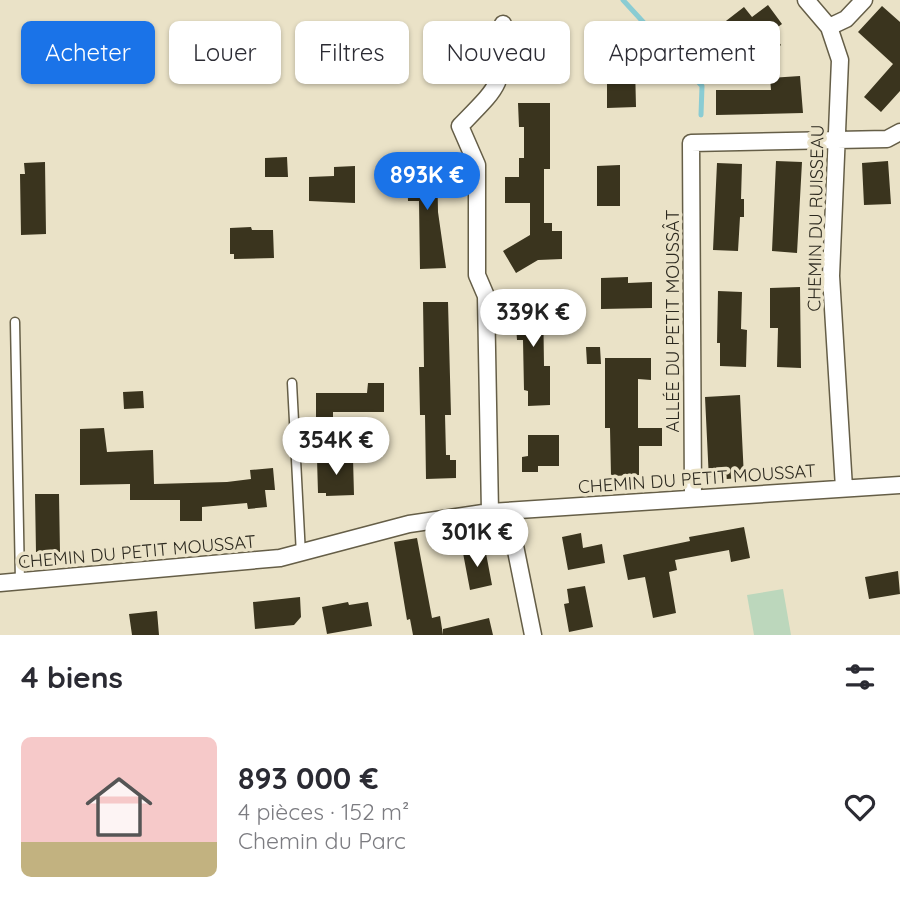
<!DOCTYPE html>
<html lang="fr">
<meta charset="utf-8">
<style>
:root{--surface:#fff;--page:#f2f2f3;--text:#2b2b33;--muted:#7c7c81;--accent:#1a73e8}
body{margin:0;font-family:Quicksand,sans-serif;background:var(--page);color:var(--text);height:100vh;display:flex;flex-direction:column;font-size:26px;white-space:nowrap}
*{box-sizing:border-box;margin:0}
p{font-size:23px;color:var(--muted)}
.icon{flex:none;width:38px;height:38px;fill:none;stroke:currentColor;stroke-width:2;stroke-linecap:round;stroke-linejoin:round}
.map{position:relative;height:635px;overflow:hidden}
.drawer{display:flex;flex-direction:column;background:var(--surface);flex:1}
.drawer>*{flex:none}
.banner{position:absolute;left:21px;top:21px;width:859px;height:63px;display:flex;gap:14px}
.price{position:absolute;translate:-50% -60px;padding:0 16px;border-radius:24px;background:#fff;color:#222;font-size:23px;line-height:46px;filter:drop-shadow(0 2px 4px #0008)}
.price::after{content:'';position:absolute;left:50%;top:42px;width:21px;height:16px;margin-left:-10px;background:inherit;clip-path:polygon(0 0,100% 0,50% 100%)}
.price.current{background:var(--accent);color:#fff}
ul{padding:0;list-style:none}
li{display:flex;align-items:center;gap:21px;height:175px;padding:0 21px}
li span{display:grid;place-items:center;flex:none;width:196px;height:140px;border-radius:10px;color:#555}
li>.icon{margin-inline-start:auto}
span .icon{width:84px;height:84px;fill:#fffc;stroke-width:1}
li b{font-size:30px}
h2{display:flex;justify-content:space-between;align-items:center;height:84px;padding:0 21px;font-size:30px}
.pill{padding:0 24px;border-radius:10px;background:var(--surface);box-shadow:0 2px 5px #0004;font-size:24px;line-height:63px}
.pill.current{background:var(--accent);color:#fff}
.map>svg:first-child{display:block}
</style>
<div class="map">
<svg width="900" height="635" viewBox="0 0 900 635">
<rect width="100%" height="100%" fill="#eae2c7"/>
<path fill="#bcd7bc" d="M783 589 791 635H754L747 595Z"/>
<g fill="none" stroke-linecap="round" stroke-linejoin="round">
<path stroke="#8accd3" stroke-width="5" d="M623 0 702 86 701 115"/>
</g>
<path fill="#3a341e" d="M768 5 782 24 771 32 781 45 764 59 749 41 706 74 678 42 705 21 713 31 744 7 752 17Z
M882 6 900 22V91L881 112 864 97 893 64 858 32Z
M480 46V72L432 74 431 50H441V47Z
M635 65 636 107 607 108V66Z
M800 76 803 113 716 115V90H771L770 78Z
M518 103H550V169H544V223H552V231H562V259L538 260 516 273 503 251 530 235V203H505V177H519V158H524V127H519Z
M287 157 288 177H265V158Z
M413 159H437L438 212 446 268 420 269 419 201H408L407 171H413Z
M776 161 802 162 797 253 772 251Z
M888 161 891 204 864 205 862 163Z
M45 162 46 234 21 235 20 174H25L24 163Z
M717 163 742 164 741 199H744V217H740L738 251 713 250Z
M620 165V206H597V166Z
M355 166V203L309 201V177L334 176V167Z
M251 227 252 230H273L274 258 234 259V254H230V228Z
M628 277V283L652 282V308L601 309V278Z
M800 287 801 368 777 367 778 328H770V288Z
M718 291 742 292 741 329 747 330 746 367 720 366V343H717Z
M514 296H543L544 366H550V405L528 406V391L524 390 523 340H517Z
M423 302H448L451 415H445L446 455H450V460H456V478L426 479 425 415H420L419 367H424Z
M586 347H600L601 364H587Z
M605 358H651V380L638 379V428H662V446H639V475L611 476 610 428H605Z
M368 383H384V412H333V429H316V393H367Z
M143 391 144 408 124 409 123 392Z
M740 395 744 478 709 480 705 397Z
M104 428 107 452 153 450 154 484 227 482 251 479 250 470 273 468 275 490H265L267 507 248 509 247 503 202 507V521H180V500H130V484L80 485V429Z
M528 435H559V466H538V472H522V457L528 456Z
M353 458 354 495 326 496V493H318L317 459Z
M35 494H59L60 552H36Z
M744 527 750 558 731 562 729 550 675 560 677 570 669 572 676 613 653 618 645 577 628 580 623 555 690 541 689 537Z
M581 533 583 548 602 544 605 563 568 570 562 537Z
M417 538 432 618 440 616 443 635H413L410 619 407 620 394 542Z
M485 548 492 585 470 590 463 553Z
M898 571 900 594 869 599 865 577Z
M585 586 593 627 569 632 564 604 569 603 567 589Z
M300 597 301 617 294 625 255 629 253 602Z
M348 602 349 605 368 602 372 626 327 634 322 607Z
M157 611 159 635H132L129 614Z
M489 618 493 635H443V629Z"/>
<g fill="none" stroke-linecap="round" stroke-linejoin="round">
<defs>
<path id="service" d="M15 322 20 582
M292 383 301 555"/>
<path id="minor" d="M806 0 829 27 840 60 831 276 844 488
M829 27 846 19 864 0
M693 498 691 143 887 139 900 132
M508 511 533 635
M490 512 486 296 477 275V165L460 126C504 81 501 87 503 24
M0 583 280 558 409 524 490 512 900 485"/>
</defs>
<use href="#service" stroke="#655e47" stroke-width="11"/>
<use href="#minor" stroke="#655e47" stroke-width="19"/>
<use href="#service" stroke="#fff" stroke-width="8"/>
<use href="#minor" stroke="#fff" stroke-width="16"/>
</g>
<g text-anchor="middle" stroke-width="7" stroke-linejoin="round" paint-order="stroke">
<g font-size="18" fill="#2c291f" stroke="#eae2c7">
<text transform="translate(816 218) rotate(-89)" y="6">CHEMIN DU RUISSEAU</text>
<text transform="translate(673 321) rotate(-90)" y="6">ALLÉE DU PETIT MOUSSÂT</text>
<text transform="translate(697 479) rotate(-4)" y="6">CHEMIN DU PETIT MOUSSAT</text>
<text transform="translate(137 552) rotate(-5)" y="6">CHEMIN DU PETIT MOUSSAT</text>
</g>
</g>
</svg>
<b class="price current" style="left:427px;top:212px">893K €</b>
<b class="price" style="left:533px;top:349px">339K €</b>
<b class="price" style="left:336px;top:477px">354K €</b>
<b class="price" style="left:477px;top:569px">301K €</b>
<div class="banner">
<a class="pill current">Acheter</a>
<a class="pill">Louer</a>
<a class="pill">Filtres</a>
<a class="pill">Nouveau</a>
<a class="pill">Appartement</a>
</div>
</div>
<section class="drawer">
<h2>4 biens<svg class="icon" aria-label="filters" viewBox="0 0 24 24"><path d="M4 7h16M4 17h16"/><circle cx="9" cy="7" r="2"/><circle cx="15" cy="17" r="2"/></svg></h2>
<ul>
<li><span style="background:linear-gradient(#f6c9c9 75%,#c2b280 0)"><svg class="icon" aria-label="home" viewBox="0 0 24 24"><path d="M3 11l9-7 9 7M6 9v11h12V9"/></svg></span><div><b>893 000 €</b><p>4 pièces · 152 m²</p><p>Chemin du Parc</p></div><svg class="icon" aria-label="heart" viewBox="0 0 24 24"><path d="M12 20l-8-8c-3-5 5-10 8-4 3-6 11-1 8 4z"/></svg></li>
</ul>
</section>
